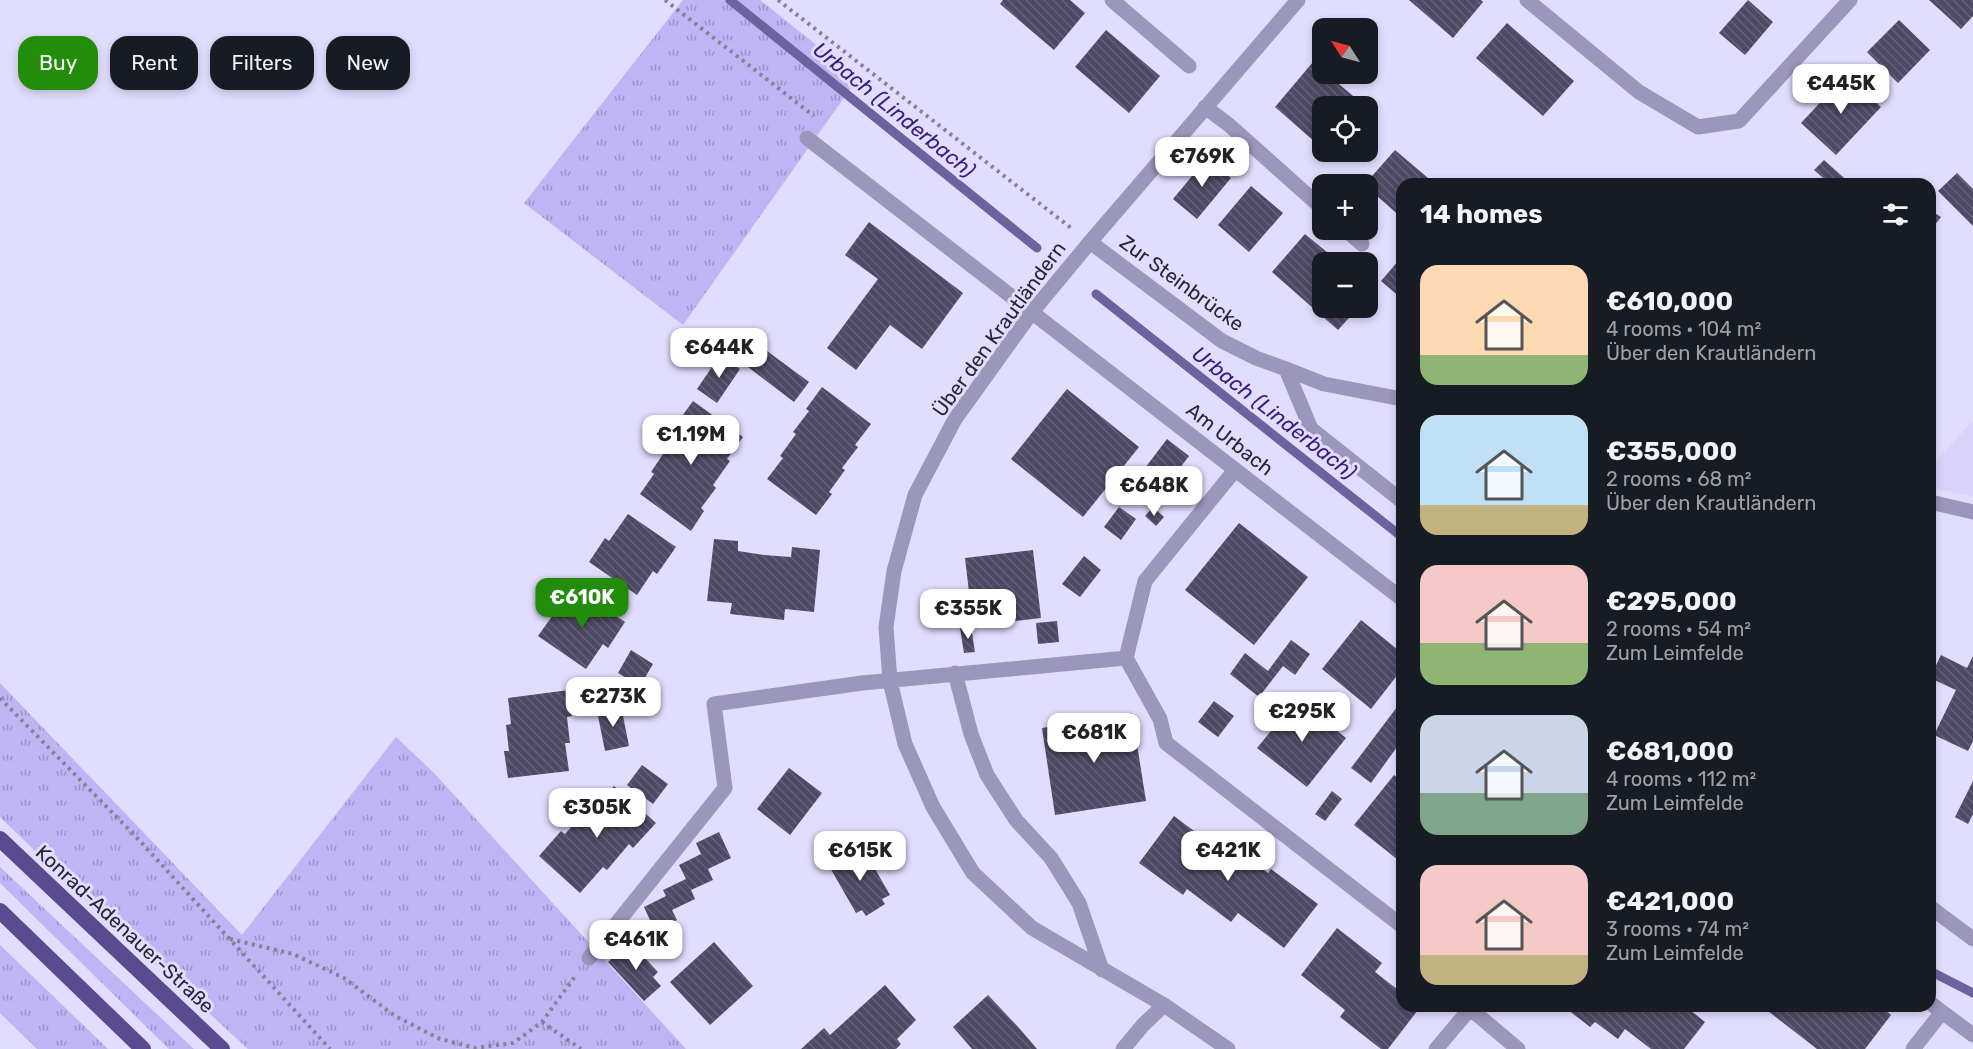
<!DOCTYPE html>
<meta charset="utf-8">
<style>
:root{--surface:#171b24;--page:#242831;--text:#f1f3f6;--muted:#9ea1a6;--accent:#228c0b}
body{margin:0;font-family:Rubik,sans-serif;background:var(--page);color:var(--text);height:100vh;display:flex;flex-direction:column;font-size:22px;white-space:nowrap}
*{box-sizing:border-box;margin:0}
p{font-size:20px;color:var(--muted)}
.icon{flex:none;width:33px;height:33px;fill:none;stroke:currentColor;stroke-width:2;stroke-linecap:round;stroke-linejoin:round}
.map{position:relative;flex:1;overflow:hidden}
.side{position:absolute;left:1396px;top:178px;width:540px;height:834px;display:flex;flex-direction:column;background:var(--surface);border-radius:18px;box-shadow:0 3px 9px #0003}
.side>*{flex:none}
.guide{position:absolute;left:18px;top:36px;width:570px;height:54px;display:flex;gap:12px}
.needle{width:39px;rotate:306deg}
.tools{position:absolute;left:1312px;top:18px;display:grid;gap:12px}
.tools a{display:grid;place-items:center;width:66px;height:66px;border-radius:12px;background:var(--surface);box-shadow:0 3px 9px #0003;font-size:30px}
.price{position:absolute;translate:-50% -51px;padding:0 14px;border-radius:12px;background:#fff;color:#222;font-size:20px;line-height:39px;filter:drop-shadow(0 2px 3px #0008)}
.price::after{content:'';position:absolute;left:50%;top:36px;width:18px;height:14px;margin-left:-9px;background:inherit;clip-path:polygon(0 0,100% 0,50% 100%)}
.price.active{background:var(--accent);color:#fff}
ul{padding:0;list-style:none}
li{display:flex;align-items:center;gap:18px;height:150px;padding:0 24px}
li span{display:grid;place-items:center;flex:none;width:168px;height:120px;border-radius:18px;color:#555}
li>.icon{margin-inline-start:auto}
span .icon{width:72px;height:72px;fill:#fffc;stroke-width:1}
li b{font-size:26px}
h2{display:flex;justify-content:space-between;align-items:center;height:72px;padding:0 24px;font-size:26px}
.chip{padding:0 21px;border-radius:18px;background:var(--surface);box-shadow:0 3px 9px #0003;font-size:21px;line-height:54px}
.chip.active{background:var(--accent);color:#fff}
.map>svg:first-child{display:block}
</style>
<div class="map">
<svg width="1973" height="1049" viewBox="0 0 1973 1049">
<defs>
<pattern id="grass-tufts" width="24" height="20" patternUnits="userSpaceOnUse" patternTransform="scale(1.5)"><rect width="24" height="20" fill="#bfb5f5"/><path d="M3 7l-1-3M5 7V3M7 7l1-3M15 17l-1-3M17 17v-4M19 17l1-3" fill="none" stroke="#9b93c7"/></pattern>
<pattern id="building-back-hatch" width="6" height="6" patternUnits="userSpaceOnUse" patternTransform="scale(1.5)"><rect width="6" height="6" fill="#4e4a65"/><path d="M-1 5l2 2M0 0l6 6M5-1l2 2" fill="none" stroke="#646178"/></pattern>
</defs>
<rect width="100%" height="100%" fill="#e1ddfe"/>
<path fill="#d9d3fb" d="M1973 421V496L1931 488V466Z"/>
<path fill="url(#grass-tufts)" d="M683 0H760L858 78 683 325 524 203Z
M0 683 242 935 396 737 434 773 686 1049H248L91 905 0 817Z
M0 867 194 1049H169L0 883Z
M0 945 104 1045 108 1049H37L0 1013Z"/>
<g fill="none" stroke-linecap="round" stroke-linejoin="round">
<path stroke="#6d619e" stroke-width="9" d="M730 0 1037 248
M1096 294 1402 537
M1930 971 1973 993"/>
</g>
<path fill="url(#building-back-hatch)" d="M1003 0H1070L1085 13 1054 50 1000 4Z
M1409 0H1481L1483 2 1453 38Z
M1748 0 1773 22 1745 55 1719 33Z
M1929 0H1973V16L1961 29Z
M1899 20 1930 50 1898 83 1867 52Z
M1507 23 1574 81 1543 116 1476 58Z
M1106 30 1160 76 1129 113 1075 67Z
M1313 62 1323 70V74H1327L1365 106H1323V149L1275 107Z
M1847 74 1881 107 1836 155 1801 123Z
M1395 150 1435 184H1402V218L1368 188V184H1365Z
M1207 158 1231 178 1197 219 1173 199Z
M1824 160 1851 184H1830L1814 170Z
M1957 173 1973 189V226L1938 191Z
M1251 186 1283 213 1249 252 1218 225Z
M1930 210 1941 217 1930 231Z
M869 222 963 293 922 349 890 325 856 370 827 348 878 279 845 255Z
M1305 234 1339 262H1323V308H1358L1338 330 1272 272Z
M1399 260 1402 264V299L1381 281Z
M763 348 809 382 794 402 748 367Z
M720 355 740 369 717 403 697 389Z
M822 387 871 424 855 445 858 447 842 468 845 470 829 492 832 494 816 515 767 479 783 458 780 456 796 434 793 432 809 411 806 409Z
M1067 389 1139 447 1083 517 1011 459Z
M693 401 743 437 727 459 730 461 713 485 716 488 701 508 704 511 691 531 640 494 654 474 651 472 665 451 663 449 680 425 677 423Z
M1167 439 1189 456 1164 489 1142 472Z
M1119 507 1136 519 1121 540 1104 527Z
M1153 507 1164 517 1156 526 1145 516Z
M628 514 676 547 657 574 653 571 637 595 589 562 605 538 609 541Z
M1239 523 1308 577 1254 645 1185 590Z
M714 539 738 541V551L764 555 791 557 792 547 820 550 814 612 785 609 784 620 730 614 732 603 707 601Z
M1033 550 1041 618 973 626 965 558Z
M1084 556 1101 570 1080 597 1062 584Z
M576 589 625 622 608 648 603 644 586 669 538 636 555 612 559 615Z
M1361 620 1402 653V669L1371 709 1322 669Z
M1057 621 1059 642 1038 644 1036 623Z
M971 627 975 652 964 653 960 628Z
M1291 640 1310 654 1295 675 1283 666 1259 697 1230 674 1245 653 1268 671Z
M631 650 653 664 640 686 618 673Z
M1941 655 1967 668 1973 656V741L1968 751 1934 735 1956 690 1930 678Z
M569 690 572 716 567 717 570 743H565L569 771 508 778 504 751H509L506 725 511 724 508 698Z
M1297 699 1346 738 1307 787 1257 748Z
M1214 701 1234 716 1218 737 1198 722Z
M621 706 629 746 605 751 597 711Z
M1397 707 1402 712V740L1371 783 1351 768Z
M1132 713 1146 801 1055 815 1042 728Z
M642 765 668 784 653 804 627 785Z
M789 768 822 793 790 835 757 809Z
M1394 775 1402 781V863L1354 825Z
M1973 781V814L1968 824 1955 817Z
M614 786 656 823 633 848 629 844 607 870 603 867 580 893 539 856 561 831 565 834 588 808 592 811Z
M1332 791 1342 799 1325 821 1315 814Z
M1174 816 1218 849 1224 840 1268 873 1271 869 1318 904 1284 948 1238 913 1231 922 1187 889 1183 895 1139 863Z
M719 832 731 858 708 869 713 880 691 890 695 899 672 910 677 920 655 931 644 907 666 896 663 890 686 879 679 865 701 854 696 843Z
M863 848 890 895 882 899 885 904 866 916 862 910 856 913 829 866 842 859 840 855 850 849 852 854Z
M1337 928 1382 963 1375 972 1402 993V1006H1421L1388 1049H1381L1340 1017 1345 1010 1301 975Z
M630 942 658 972 653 977 661 986 644 1001 608 962Z
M714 942 753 986 710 1025 670 982Z
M885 985 916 1020 897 1039 901 1044 896 1049H801L824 1028 830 1035Z
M988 995 1020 1029 1037 1049H972L953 1027Z
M1569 1006H1685L1705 1022 1684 1049H1651L1625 1029 1618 1039 1595 1022 1590 1027 1567 1009Z
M1771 1006H1880L1891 1015 1865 1049H1817L1768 1011Z"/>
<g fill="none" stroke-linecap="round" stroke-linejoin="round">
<path stroke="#858298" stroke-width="4" stroke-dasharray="3 4.5" stroke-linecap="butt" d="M665 0 814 116
M778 0 1071 228
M0 698 140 841 330 1049
M230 939 293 954 344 978 395 1016 440 1039 475 1048 513 1043 542 1022 576 975
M542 1022 581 1049"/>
<path stroke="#9b96bb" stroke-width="15" d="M1090 242 1222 341 1256 358 1286 369 1311 429 1402 501
M1930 907 1973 939"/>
<path stroke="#9b96bb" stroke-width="15" d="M1112 0 1189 66
M1527 0 1639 92 1698 127 1739 121 1850 0
M1205 107 1229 125 1323 209
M807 138 1402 599
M1346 230 1362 244
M1286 369 1324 384 1402 399
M1235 470 1145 581 1126 658 1160 719 1166 743 1402 926
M1930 502 1973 512
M955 673 971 734 987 775 1016 820 1051 858 1079 903 1102 970
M589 958 725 788 714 704 862 683 1126 658
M1930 1003 1973 1035
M1467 1006 1518 1049
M1123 1049 1143 1025 1164 1005
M1228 1049 1164 1005 1032 928 973 873 933 807 905 744 890 681 886 627 894 571 915 495 955 419 1032 312 1090 242 1298 0
M1436 1049 1469 1010
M1913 1049 1942 1012"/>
<path stroke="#5a4a90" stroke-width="16" d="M0 839 222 1049
M0 911 143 1049"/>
</g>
<g text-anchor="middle" stroke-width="6" stroke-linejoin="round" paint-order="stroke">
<g font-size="20" fill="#282632" stroke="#e1ddfe">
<text transform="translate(1182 283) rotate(36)" y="7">Zur Steinbrücke</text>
<text transform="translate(999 329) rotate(-54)" y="7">Über den Krautländern</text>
<text transform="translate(1230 439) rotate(38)" y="7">Am Urbach</text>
<text transform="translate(125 929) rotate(43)" y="7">Konrad-Adenauer-Straße</text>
</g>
<g font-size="21" font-style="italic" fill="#3a1a7a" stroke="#e1ddfe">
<text transform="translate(894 110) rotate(39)" y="7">Urbach (Linderbach)</text>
<text transform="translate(1274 413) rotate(38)" y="7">Urbach (Linderbach)</text>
</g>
</g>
</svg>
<div class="tools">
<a><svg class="needle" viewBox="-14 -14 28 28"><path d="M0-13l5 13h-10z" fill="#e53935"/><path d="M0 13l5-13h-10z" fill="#9ea1a6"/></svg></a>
<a><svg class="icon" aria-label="locate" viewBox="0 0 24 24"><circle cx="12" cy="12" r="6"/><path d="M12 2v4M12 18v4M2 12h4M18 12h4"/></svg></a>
<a>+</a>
<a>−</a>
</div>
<b class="price" style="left:1841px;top:115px">€445K</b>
<b class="price" style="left:1202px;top:188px">€769K</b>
<b class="price" style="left:719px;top:379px">€644K</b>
<b class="price" style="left:691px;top:466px">€1.19M</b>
<b class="price" style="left:1154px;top:517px">€648K</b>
<b class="price active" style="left:582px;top:629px">€610K</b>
<b class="price" style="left:968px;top:640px">€355K</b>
<b class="price" style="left:613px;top:728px">€273K</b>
<b class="price" style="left:1302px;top:743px">€295K</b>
<b class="price" style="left:1094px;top:764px">€681K</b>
<b class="price" style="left:597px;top:839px">€305K</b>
<b class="price" style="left:860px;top:882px">€615K</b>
<b class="price" style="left:1228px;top:882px">€421K</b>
<b class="price" style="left:636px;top:971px">€461K</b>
<div class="guide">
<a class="chip active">Buy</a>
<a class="chip">Rent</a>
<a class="chip">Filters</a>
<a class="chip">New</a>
</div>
<section class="side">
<h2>14 homes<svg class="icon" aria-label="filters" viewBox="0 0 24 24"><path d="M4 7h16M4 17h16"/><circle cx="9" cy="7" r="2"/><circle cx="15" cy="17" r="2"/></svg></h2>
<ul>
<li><span style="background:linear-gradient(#ffd9b3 75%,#8fb573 0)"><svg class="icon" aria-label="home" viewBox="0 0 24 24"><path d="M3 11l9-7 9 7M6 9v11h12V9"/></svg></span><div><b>€610,000</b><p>4 rooms · 104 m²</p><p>Über den Krautländern</p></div></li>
<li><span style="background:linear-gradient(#bfe0f5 75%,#c2b280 0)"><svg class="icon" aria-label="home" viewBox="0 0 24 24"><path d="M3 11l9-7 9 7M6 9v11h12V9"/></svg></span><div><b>€355,000</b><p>2 rooms · 68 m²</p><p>Über den Krautländern</p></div></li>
<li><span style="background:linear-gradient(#f6c9c9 65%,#8fb573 0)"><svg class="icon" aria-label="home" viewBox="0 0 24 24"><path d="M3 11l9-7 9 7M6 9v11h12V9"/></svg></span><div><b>€295,000</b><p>2 rooms · 54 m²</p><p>Zum Leimfelde</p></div></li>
<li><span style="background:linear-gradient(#c9d6e8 65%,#7fa58c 0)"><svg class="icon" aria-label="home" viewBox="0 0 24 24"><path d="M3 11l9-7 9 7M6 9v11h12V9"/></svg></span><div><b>€681,000</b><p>4 rooms · 112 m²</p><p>Zum Leimfelde</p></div></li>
<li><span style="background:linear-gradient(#f6c9c9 75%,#c2b280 0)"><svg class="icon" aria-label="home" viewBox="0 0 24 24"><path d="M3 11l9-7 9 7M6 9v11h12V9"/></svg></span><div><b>€421,000</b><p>3 rooms · 74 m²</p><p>Zum Leimfelde</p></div></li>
</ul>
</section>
</div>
